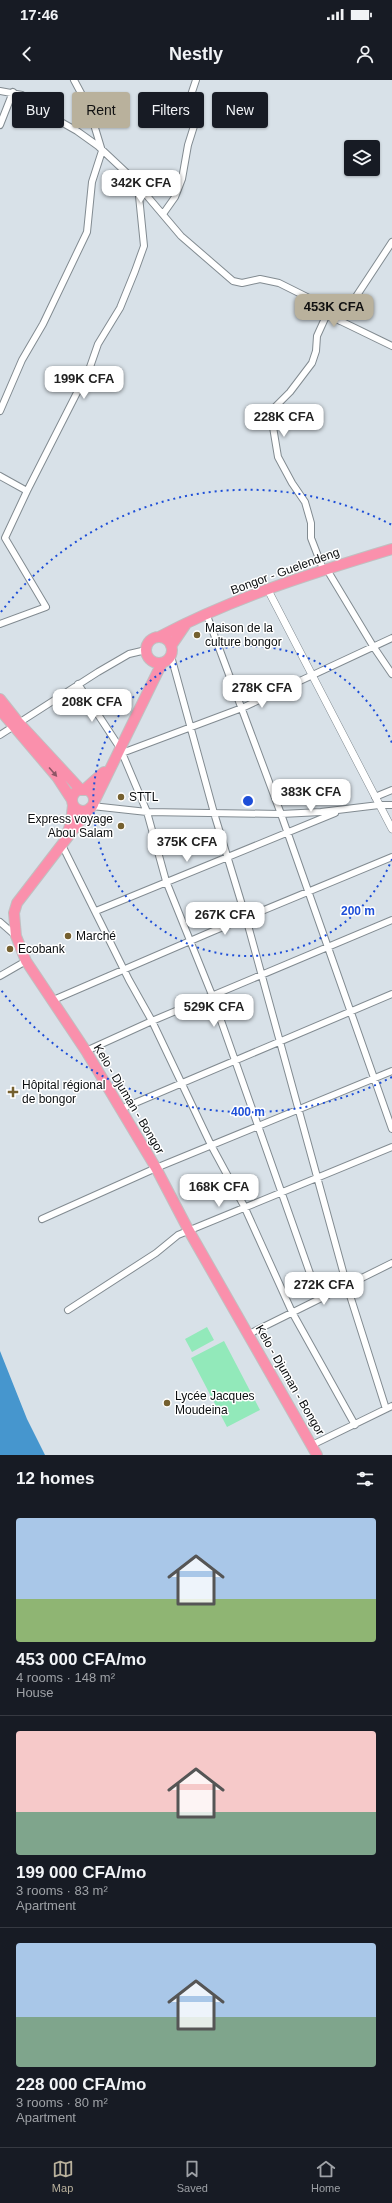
<!DOCTYPE html>
<meta charset="utf-8">
<style>
:root{--surface:#171b24;--page:#20242c;--text:#f1f3f6;--muted:#9ea1a6;--line:#363941;--accent:#b9b19c}
body{margin:0;font-family:Arial,sans-serif;background:var(--page);color:var(--text);height:100vh;display:flex;flex-direction:column;font-size:15px;white-space:nowrap}
*{box-sizing:border-box;margin:0}
p{font-size:13px;color:var(--muted)}
.icon{flex:none;width:22px;height:22px;fill:none;stroke:currentColor;stroke-width:2;stroke-linecap:round;stroke-linejoin:round}
.map{position:relative;height:1375px;overflow:hidden}
.drawer{display:flex;flex-direction:column;background:var(--surface);flex:1}
.drawer>*{flex:none}
.guide{position:absolute;left:12px;top:12px;width:368px;height:36px;display:flex;gap:8px}
.tools{position:absolute;left:344px;top:60px;display:grid;gap:8px}
.tools a{display:grid;place-items:center;width:36px;height:36px;border-radius:4px;background:var(--surface);box-shadow:0 1px 3px #0004;font-size:20px}
.price{position:absolute;translate:-50% -34px;padding:0 9px;border-radius:8px;background:#fff;color:#222;font-size:13px;line-height:26px;filter:drop-shadow(0 1px 2px #0008)}
.price::after{content:'';position:absolute;left:50%;top:24px;width:12px;height:9px;margin-left:-6px;background:inherit;clip-path:polygon(0 0,100% 0,50% 100%)}
.price.selected{background:var(--accent);color:#111}
ul{padding:0;list-style:none}
li{display:grid;align-content:center;gap:8px;height:212px;padding:0 16px}
li+li{border-top:1px solid var(--line)}
li span{display:grid;place-items:center;height:124px;border-radius:4px;color:#555}
li>.icon{margin-inline-start:auto}
span .icon{width:72px;height:72px;fill:#fffc;stroke-width:1}
li b{font-size:17px}
h2{display:flex;justify-content:space-between;align-items:center;height:48px;padding:0 16px;font-size:17px}
.pill{padding:0 14px;border-radius:4px;background:var(--surface);box-shadow:0 1px 3px #0004;font-size:14px;line-height:36px}
.pill.selected{background:var(--accent);color:#111}
.status{display:flex;justify-content:space-between;align-items:center;height:28px;padding:0 20px;background:var(--surface);direction:ltr}
.status svg{height:11px;fill:currentColor}
header{display:flex;justify-content:space-between;align-items:center;height:52px;padding:0 16px;background:var(--surface);font-size:18px;font-weight:700}
.tab-bar{display:flex;justify-content:space-around;align-items:center;height:56px;border-top:1px solid var(--line);background:var(--surface);font-size:11px;color:var(--muted)}
.tab-bar a{display:grid;justify-items:center;gap:2px}
.tab-bar .selected{color:var(--accent)}
.map>svg:first-child{display:block}
</style>
<div class="status"><b>17:46</b><svg viewBox="0 0 49 12"><path d="M0 12V9h3v3zM5 12V6h3v6zM10 12V3h3v9zM15 12V0h3v12zM26 1h20v11H26zM47 4h2v5h-2z"/></svg></div>
<header><svg class="icon" aria-label="back" viewBox="0 0 24 24"><path d="M15 5l-7 7 7 7"/></svg>Nestly<svg class="icon" aria-label="person" viewBox="0 0 24 24"><circle cx="12" cy="8" r="4"/><path d="M4 21q1-7 8-7t8 7"/></svg></header>
<div class="map">
<svg width="392" height="1375" viewBox="0 0 392 1375">
<rect width="100%" height="100%" fill="#d8e1e8"/>
<path fill="#92e9ba" d="M207 1247 214 1260 192 1272 185 1259Z
M224 1261 260 1330 227 1347 191 1278Z"/>
<path fill="#4696ce" d="M0 1271 27 1339 45 1375H0Z"/>
<g fill="none" stroke-linecap="round" stroke-linejoin="round">
<defs>
<path id="minor" d="M0 11 22 15 38 29 77 51 98 66 131 97 181 156 233 201 242 203 260 199 279 203 307 217 322 232 392 266
M0 45 13 12
M163 134 175 117 182 99 188 65 194 46 189 21 196 0
M340 241 392 162
M0 331 22 280 43 244 87 152 92 102 102 71 89 28 74 0
M0 396 27 411
M326 488 373 566 392 594
M323 489 311 458V443L305 422 292 403 278 377 271 335V331L290 312 312 283 316 271 317 256 327 234
M206 533 281 734 392 1049
M0 544 46 527 5 458 27 411 90 287 98 264 120 228 135 191 144 166 138 106
M171 576 214 733 246 838 347 1206 386 1329
M78 604 120 668 147 732 166 801 212 915 319 1219
M0 655 98 592 129 574 146 570
M122 673 242 628 392 558
M375 717 392 710
M92 726 147 732 281 734 321 732 379 725H392
M62 765 129 900 152 941 211 1065 244 1126 292 1232 355 1345
M96 831 335 733
M0 842 16 856
M0 896 26 881
M51 921 211 852 392 777
M86 971 152 941 392 840
M121 1029 392 914
M42 1139 156 1088 392 991
M68 1230 156 1173 178 1155 392 1067
M249 1254 392 1183
M312 1365 392 1326"/>
<path id="tertiary" d="M268 510 392 749"/>
<path id="trunk" d="M159 557C232 518 312 493 392 469
M146 570a13 13 0 1 1 26 0a13 13 0 1 1-26 0Z
M171 566 186 544
M0 619 19 643 81 710
M0 630 57 697 72 720
M72 720a11 11 0 1 1 22 0a11 11 0 1 1-22 0Z
M84 710 104 692
M94 722 162 583
M90 728 17 823 14 833 16 856 26 881 86 971 156 1088 189 1151 317 1375
M67 754 71 743 73 725"/>
</defs>
<use href="#minor" stroke="#828b91" stroke-width="8"/>
<use href="#tertiary" stroke="#828b91" stroke-width="8"/>
<use href="#trunk" stroke="#c0c0c1" stroke-width="12"/>
<use href="#minor" stroke="#fff" stroke-width="6"/>
<use href="#tertiary" stroke="#fff" stroke-width="7"/>
<use href="#trunk" stroke="#fa90ac" stroke-width="10"/>
</g>
<defs><path id="oneway-solid" d="M-6-.8H1V-3.2L6.5 0L1 3.2V.8H-6Z"/></defs>
<use fill="#8e5666" href="#oneway-solid" transform="translate(53 692) rotate(49)"/>
<g fill="none" stroke="#1d4ed8" stroke-width="2" stroke-dasharray="2 4">
<path d="M392 779A155 155 0 1 1 392 663"/>
<path d="M392 997A311 311 0 0 1 1 910M1 532A311 311 0 0 1 392 445"/>
</g>
<g fill="#75602f" stroke="#fff" stroke-width="1.5">
<circle cx="197" cy="555" r="4"/>
<circle cx="121" cy="717" r="4"/>
<circle cx="121" cy="746" r="4"/>
<circle cx="68" cy="856" r="4"/>
<circle cx="10" cy="869" r="4"/>
<path d="M11 1006h4v4h4v4h-4v4h-4v-4h-4v-4h4z"/>
<circle cx="167" cy="1323" r="4"/>
</g>
<g text-anchor="middle" stroke-width="3" stroke-linejoin="round" paint-order="stroke">
<g font-size="12" fill="#0b0e10" stroke="#fff">
<text transform="translate(285 491) rotate(-20)" y="4">Bongor - Guelendeng</text>
<text transform="translate(129 1019) rotate(59)" y="4">Kelo - Djuman - Bongor</text>
<text transform="translate(290 1300) rotate(60)" y="4">Kelo - Djuman - Bongor</text>
</g>
<g font-size="12" fill="#0b0e10" stroke="#fff" text-anchor="start">
<text x="205" y="552">Maison de la<tspan x="205" dy="14">culture bongor</tspan></text>
<text x="129" y="721">STTL</text>
<text x="113" y="743" text-anchor="end">Express voyage<tspan x="113" dy="14">Abou Salam</tspan></text>
<text x="76" y="860">Marché</text>
<text x="18" y="873">Ecobank</text>
<text x="22" y="1009">Hôpital régional<tspan x="22" dy="14">de bongor</tspan></text>
<text x="175" y="1320">Lycée Jacques<tspan x="175" dy="14">Moudeina</tspan></text>
</g>
</g>
<circle cx="248" cy="721" r="6" fill="#1d4ed8" stroke="#fff" stroke-width="2"/>
<g font-size="12" text-anchor="middle" font-weight="bold" fill="#1d4ed8" stroke="#fff" stroke-width="3" stroke-linejoin="round" paint-order="stroke">
<text x="358" y="835">200 m</text>
<text x="248" y="1036">400 m</text>
</g>
</svg>
<div class="tools">
<a><svg class="icon" aria-label="layers" viewBox="0 0 24 24"><path d="M12 4l9 5-9 5-9-5zM3 14l9 5 9-5"/></svg></a>
</div>
<b class="price" style="left:141px;top:124px">342K CFA</b>
<b class="price selected" style="left:334px;top:248px">453K CFA</b>
<b class="price" style="left:84px;top:320px">199K CFA</b>
<b class="price" style="left:284px;top:358px">228K CFA</b>
<b class="price" style="left:262px;top:629px">278K CFA</b>
<b class="price" style="left:92px;top:643px">208K CFA</b>
<b class="price" style="left:311px;top:733px">383K CFA</b>
<b class="price" style="left:187px;top:783px">375K CFA</b>
<b class="price" style="left:225px;top:856px">267K CFA</b>
<b class="price" style="left:214px;top:948px">529K CFA</b>
<b class="price" style="left:219px;top:1128px">168K CFA</b>
<b class="price" style="left:324px;top:1226px">272K CFA</b>
<div class="guide">
<a class="pill">Buy</a>
<a class="pill selected">Rent</a>
<a class="pill">Filters</a>
<a class="pill">New</a>
</div>
</div>
<section class="drawer">
<h2>12 homes<svg class="icon" aria-label="filters" viewBox="0 0 24 24"><path d="M4 7h16M4 17h16"/><circle cx="9" cy="7" r="2"/><circle cx="15" cy="17" r="2"/></svg></h2>
<ul>
<li><span style="background:linear-gradient(#a9c7e8 65%,#8fb573 0)"><svg class="icon" aria-label="home" viewBox="0 0 24 24"><path d="M3 11l9-7 9 7M6 9v11h12V9"/></svg></span><div><b>453 000 CFA/mo</b><p>4 rooms · 148 m²</p><p>House</p></div></li>
<li><span style="background:linear-gradient(#f6c9c9 65%,#7fa58c 0)"><svg class="icon" aria-label="home" viewBox="0 0 24 24"><path d="M3 11l9-7 9 7M6 9v11h12V9"/></svg></span><div><b>199 000 CFA/mo</b><p>3 rooms · 83 m²</p><p>Apartment</p></div></li>
<li><span style="background:linear-gradient(#a9c7e8 60%,#7fa58c 0)"><svg class="icon" aria-label="home" viewBox="0 0 24 24"><path d="M3 11l9-7 9 7M6 9v11h12V9"/></svg></span><div><b>228 000 CFA/mo</b><p>3 rooms · 80 m²</p><p>Apartment</p></div></li>
</ul>
</section>
<nav class="tab-bar">
<a class="selected"><svg class="icon" aria-label="map" viewBox="0 0 24 24"><path d="M3 6l6-2 6 2 6-2v14l-6 2-6-2-6 2zM9 4v14M15 6v14"/></svg>Map</a>
<a><svg class="icon" aria-label="saved" viewBox="0 0 24 24"><path d="M7 4h10v16l-5-4-5 4z"/></svg>Saved</a>
<a><svg class="icon" aria-label="home" viewBox="0 0 24 24"><path d="M3 11l9-7 9 7M6 9v11h12V9"/></svg>Home</a>
</nav>
